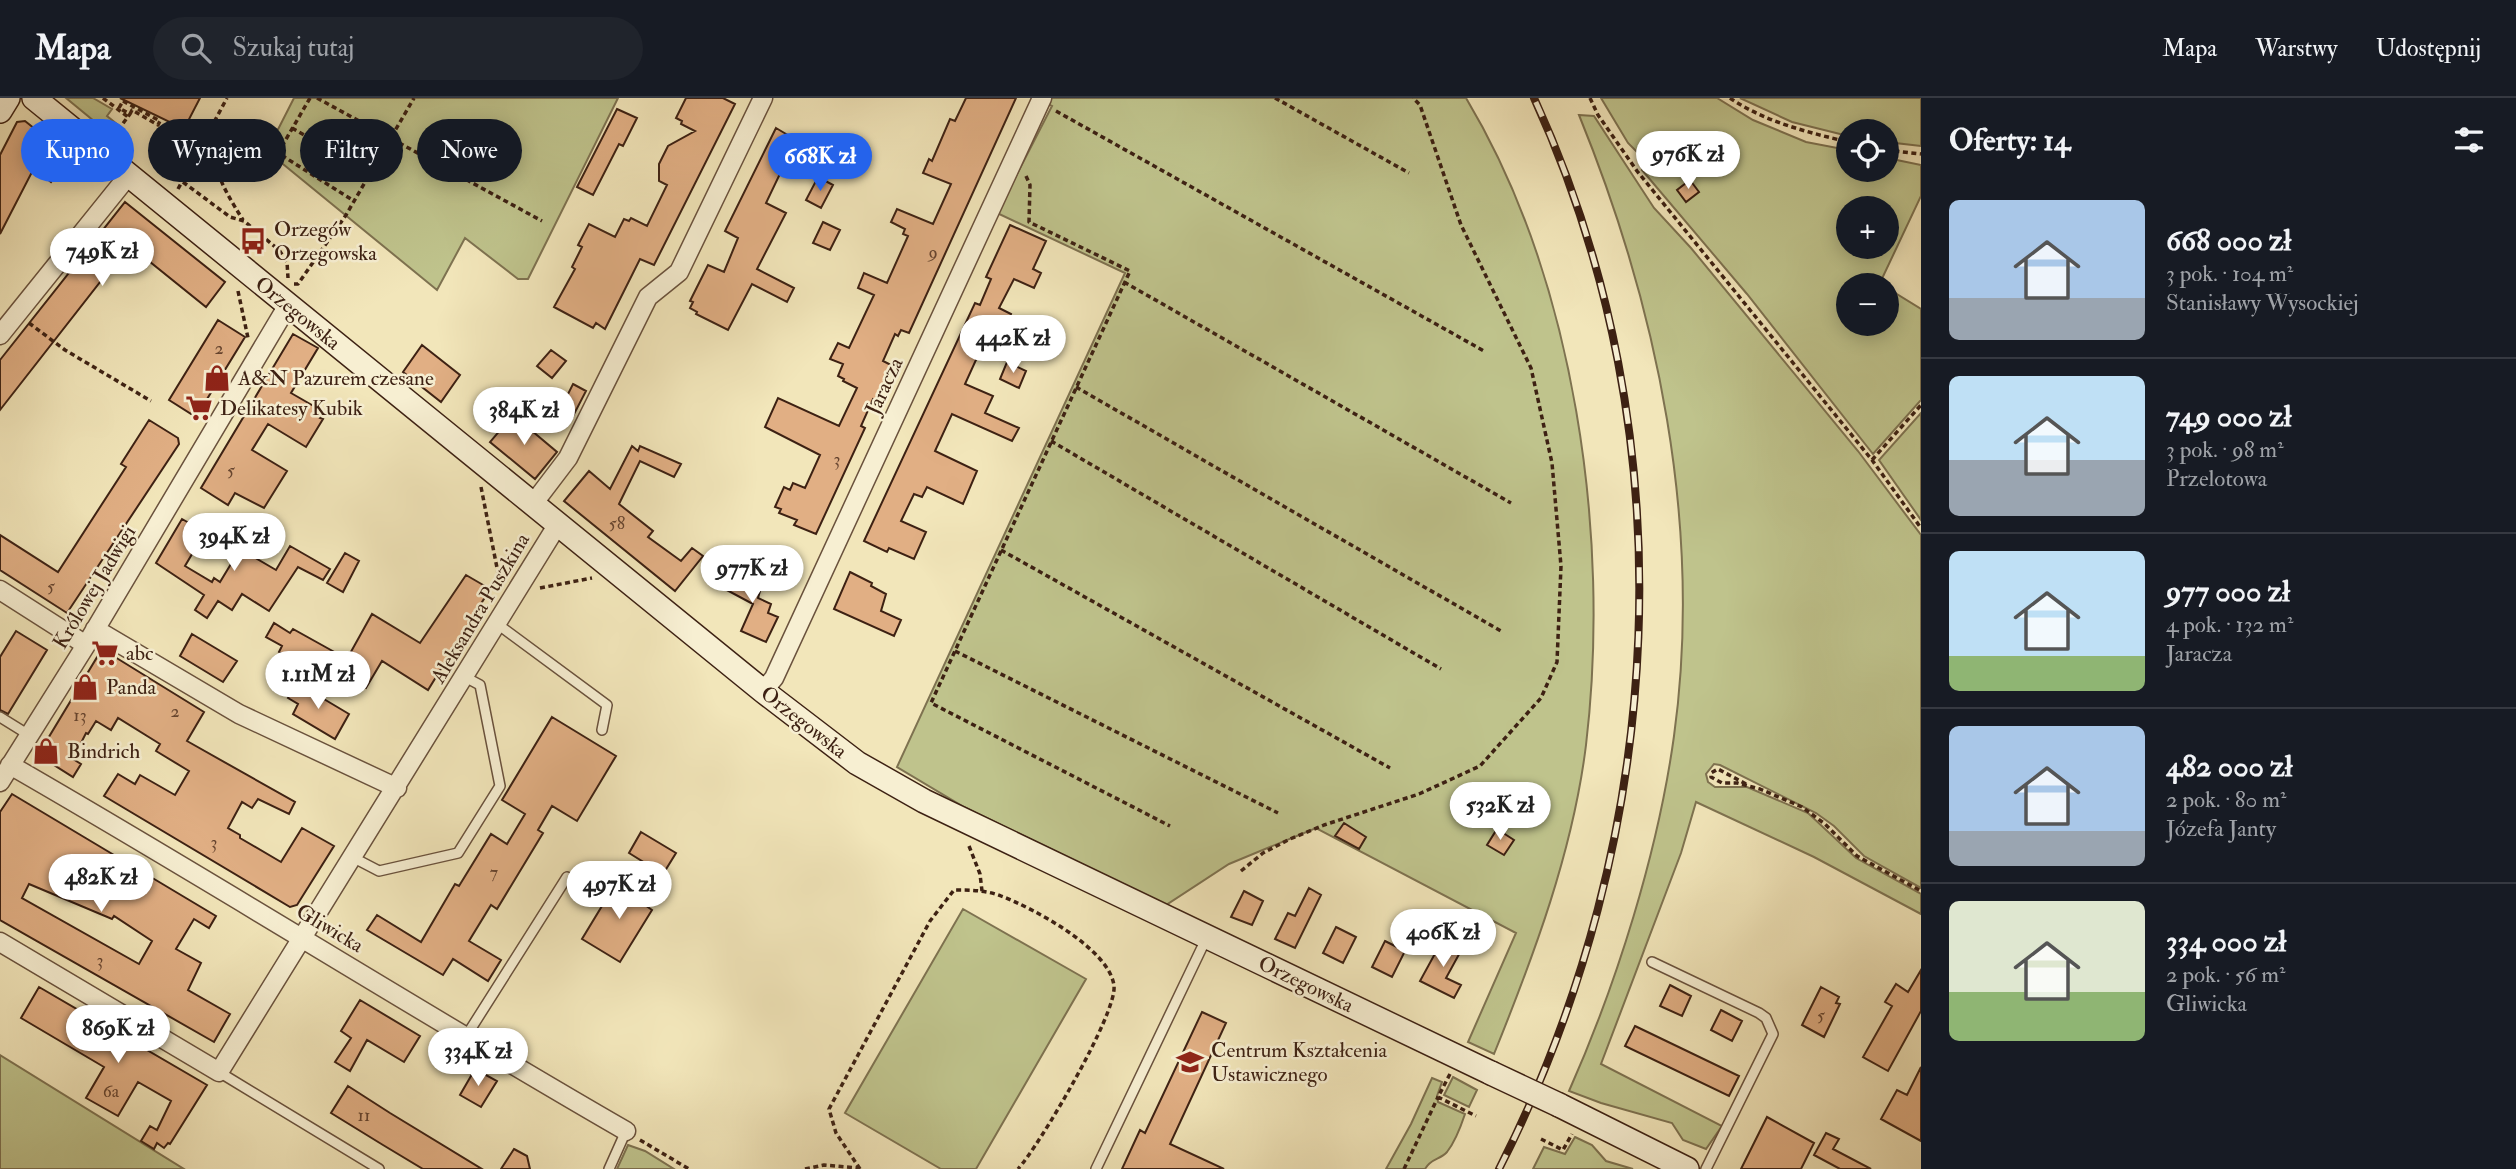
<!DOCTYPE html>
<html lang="pl">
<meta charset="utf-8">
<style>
:root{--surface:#171b24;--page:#20242c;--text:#f1f3f6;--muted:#9ea1a6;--line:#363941;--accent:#2563eb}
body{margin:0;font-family:"IM FELL Double Pica",serif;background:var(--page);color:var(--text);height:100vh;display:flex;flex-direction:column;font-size:26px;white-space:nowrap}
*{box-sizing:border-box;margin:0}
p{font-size:23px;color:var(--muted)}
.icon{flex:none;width:38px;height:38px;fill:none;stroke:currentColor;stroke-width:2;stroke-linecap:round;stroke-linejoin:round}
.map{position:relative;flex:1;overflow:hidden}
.drawer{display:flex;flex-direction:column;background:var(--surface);width:595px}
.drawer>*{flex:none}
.hud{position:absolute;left:21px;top:21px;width:665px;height:63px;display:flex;gap:14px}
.buttons{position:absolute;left:1836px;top:21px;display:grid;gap:14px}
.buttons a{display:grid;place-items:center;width:63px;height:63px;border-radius:50%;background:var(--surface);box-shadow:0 4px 18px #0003;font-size:35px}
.price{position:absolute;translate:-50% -60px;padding:0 16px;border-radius:24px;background:#fff;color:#222;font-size:23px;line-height:46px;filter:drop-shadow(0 2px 4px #0008)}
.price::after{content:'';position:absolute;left:50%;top:42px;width:21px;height:16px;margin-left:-10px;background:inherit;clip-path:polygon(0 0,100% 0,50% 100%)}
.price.active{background:var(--accent);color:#fff}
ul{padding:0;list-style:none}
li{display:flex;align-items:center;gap:21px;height:175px;padding:0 28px}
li+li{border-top:2px solid var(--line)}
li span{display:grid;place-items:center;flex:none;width:196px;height:140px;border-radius:10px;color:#555}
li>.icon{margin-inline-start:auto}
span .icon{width:84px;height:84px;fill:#fffc;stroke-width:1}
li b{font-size:30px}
h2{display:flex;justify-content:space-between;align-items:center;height:84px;padding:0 28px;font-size:30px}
.tag{padding:0 24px;border-radius:32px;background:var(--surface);box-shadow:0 4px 18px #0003;font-size:24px;line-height:63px}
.tag.active{background:var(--accent);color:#fff}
header{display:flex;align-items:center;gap:42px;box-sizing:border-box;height:98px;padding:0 35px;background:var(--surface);border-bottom:2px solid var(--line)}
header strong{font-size:33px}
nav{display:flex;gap:38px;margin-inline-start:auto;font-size:24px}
.search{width:490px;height:63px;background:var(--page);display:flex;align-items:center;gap:18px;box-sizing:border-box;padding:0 24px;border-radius:38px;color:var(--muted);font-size:26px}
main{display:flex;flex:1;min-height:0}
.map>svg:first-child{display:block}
</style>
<header>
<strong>Mapa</strong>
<div class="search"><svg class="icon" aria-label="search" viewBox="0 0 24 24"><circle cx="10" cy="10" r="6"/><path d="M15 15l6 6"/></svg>Szukaj tutaj</div>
<nav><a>Mapa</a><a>Warstwy</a><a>Udostępnij</a></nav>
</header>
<main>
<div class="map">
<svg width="1921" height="1071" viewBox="0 0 1921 1071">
<rect width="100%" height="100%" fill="#f2e6ba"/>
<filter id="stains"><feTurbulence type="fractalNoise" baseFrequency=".00286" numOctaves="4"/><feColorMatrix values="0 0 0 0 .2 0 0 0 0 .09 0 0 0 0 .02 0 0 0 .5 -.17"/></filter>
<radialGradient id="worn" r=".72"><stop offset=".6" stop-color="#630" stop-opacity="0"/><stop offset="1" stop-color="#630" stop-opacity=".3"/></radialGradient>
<path fill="#bfc38c" stroke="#7e7250" stroke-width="2" fill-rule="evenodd" d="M66 0H93L112 11 107 18 118 27 111 37Z
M294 0H618L528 181H518L465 140 437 192 267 53Z
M1033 0H1466C1575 182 1611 438 1586 647 1573 753 1534 857 1494 956L1468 944 1516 835 1316 730 1229 766 1166 807 964 709 897 669 1125 175 997 115 1052 8Z
M1601 0H1717L1753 22 1806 44 1848 52V72H1886L1887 60 1921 67V98L1879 187H1848V226H1886L1887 190 1921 211V302L1873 356 1747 196 1642 72 1649 66 1628 45ZM1848 110H1886V149H1848Z
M1740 0H1921V48L1887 44 1886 33H1848V38L1792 24Z
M1579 17 1594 18 1654 110 1691 150 1858 353 1921 437V790L1864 758 1834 728 1816 715 1720 667 1714 666 1706 676 1708 684 1715 689H1747L1808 715 1856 760 1921 796V816L1814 759 1696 704 1681 755 1601 966 1722 1028 1706 1051 1683 1042 1672 1025 1601 1005 1569 993C1617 885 1658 754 1674 638 1703 428 1658 211 1579 17Z
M1921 315V422L1879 362Z
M963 811 1086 881 976 1071H941L845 1015Z
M0 957 184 1071H0Z
M1453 979 1477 992 1469 1009 1444 997Z
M1432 980 1442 984 1437 998 1438 1004 1465 1016C1461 1028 1455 1044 1447 1054 1440 1062 1431 1060 1425 1071H1386L1411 1026Z
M1575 1039 1592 1047 1606 1063 1633 1071H1533L1544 1049 1565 1056Z
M628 1047 645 1053 674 1071H617Z"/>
<path fill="#e1af84" stroke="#3d2113" stroke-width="2" fill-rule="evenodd" d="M120 0H200L184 31Z
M686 0H723L735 6 654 167 640 161 605 231 596 225 593 230 554 209 575 171 572 169 582 149 578 147 589 126 615 139 624 121 629 123 631 120 647 128 667 87 659 83V66L668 48 695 33 681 26 682 23 676 20Z
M966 0H1016L909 235 901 232 898 238 895 236 883 263 893 268 877 303 873 301 861 328 865 330 816 436 794 427 797 422 779 415 781 411 775 409 784 389 790 392 793 385 805 390 820 357 765 329 778 300 839 328 857 290 843 283 844 281 838 278 843 266 830 261 838 245 849 250 874 197 858 190 864 175 887 185 908 138 903 136 905 131 891 124 897 111 933 126 951 86 923 75 929 61 932 63 950 21 955 23Z
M617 11 637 20 623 48 619 46 593 97 577 89Z
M25 23 71 60 51 84 34 70 0 136V57L17 24Z
M776 30 813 52 804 69 787 61 766 105 786 115 757 171 794 190 787 204 752 186 728 232 696 216 697 214 690 210 693 204 690 203 708 167 724 174 738 140 725 133Z
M818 79 833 87 821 110 806 102Z
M1690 82 1699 94 1686 104 1677 92Z
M125 104 225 184 206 209 129 147 0 312V262Z
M823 124 840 132 830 152 813 145Z
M1010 127 1046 143 1033 171 1041 175 1034 190 1014 181 999 210 1011 216 992 258 980 253 965 286 993 298 985 315 1019 330 1012 343 952 316 935 353 977 373 963 406 927 389 922 399 914 396 901 423 926 434 914 461 889 450 887 454 864 443 975 205 980 207 991 181 986 179Z
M218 222 245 239 196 319 169 302Z
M293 236 318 250 291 295 324 314 320 320 323 321 306 349 268 326 252 352 287 373 264 410 235 395 228 407 201 390Z
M422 247 460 277 441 304 403 274Z
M551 252 566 263 552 280 537 268Z
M1007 264 1026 273 1019 290 1000 281Z
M573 286 586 293 572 320 559 314Z
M513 317 557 354 535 381 490 344Z
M149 322 178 340 179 346 67 515 0 472V437L58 474 126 369 121 366Z
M632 348 638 353 640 348 681 366 674 379 640 363 619 406 653 433 648 439 681 463 692 450 703 458 675 493 564 403 589 373 610 391Z
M182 421 205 434 185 468 212 484 214 480 220 484 240 451 276 472 290 448 330 471 323 482 298 469 269 513 242 496 232 512 218 503 207 520 195 512 204 497 156 465Z
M345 455 359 463 343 494 327 485Z
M733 470 762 486 758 500 771 506 768 515 778 519 766 544 741 533 753 506 723 490Z
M850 474 872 485 871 488 886 496 881 513 901 522 894 538 834 511Z
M466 477 490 491 428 592 382 563 366 590 317 561 307 579 289 568 292 562 279 554 282 548 266 539 274 525 290 535 293 531 347 561 372 516 420 545Z
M16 533 47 552 8 616 0 612V559Z
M192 536 237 563 223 584 180 558Z
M102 551 204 614 187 643 295 704 289 716 258 701 252 710 242 704 228 730 240 737V740L281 764 302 730 334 748 297 807 290 809 104 698 118 676 135 686 140 677 175 697 189 673 156 653 160 646 118 620 111 632 96 623 88 636 86 635 73 661 81 666 73 679 38 657Z
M297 585 349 616 335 641 293 616 298 606 288 600Z
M552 619 616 658 577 723 552 708 538 732 543 735 497 811 491 807 469 843 501 862 488 883 453 861 443 877 367 832 377 817 421 844 455 786 459 788 491 736 507 746 525 716 502 702Z
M12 696 216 818 209 830 194 821 176 851 201 865 188 892 230 916 214 944 0 822V714ZM29 786 112 821 114 818 152 843 139 866 22 800Z
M1344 725 1366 739 1359 751 1335 738Z
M1497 731 1514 742 1504 757 1487 747Z
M641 734 676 755 663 776 629 755Z
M619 780 650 799 645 807 652 812 620 864 582 841Z
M1309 790 1321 797 1295 850 1275 841 1288 815 1295 818Z
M1244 793 1263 803 1252 827 1231 819Z
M1336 829 1356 839 1343 865 1323 855Z
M1443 841 1463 849 1446 880 1461 887 1454 900 1420 883Z
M1385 843 1405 853 1392 879 1372 869Z
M1921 872V913L1888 973 1863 959 1892 908 1885 904 1896 886 1908 894Z
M1670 887 1691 898 1682 918 1660 908Z
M39 889 207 987 170 1046 168 1045 164 1050 157 1045 154 1051 141 1043 150 1028 157 1032 171 1003 138 984 118 1018 86 1000 104 969 21 920Z
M1821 889 1839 899 1836 905 1840 906 1824 939 1802 927Z
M360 902 420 938 404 964 367 942 350 973 335 964 351 940 341 933Z
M1721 912 1742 923 1732 943 1711 932Z
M1202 914 1226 925 1170 1046 1224 1071H1122L1140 1032 1145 1035Z
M1635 928 1739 978 1729 998 1625 948Z
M1921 969V1043L1881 1021 1897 992 1907 997Z
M475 971 497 983 481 1009 460 997Z
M348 988 390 1015 482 1071H423L383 1047 331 1015Z
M1767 1019 1814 1045 1801 1071H1741Z
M1826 1035 1839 1041 1833 1051 1871 1071H1840L1814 1057Z
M514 1051 527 1058 530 1071H501Z"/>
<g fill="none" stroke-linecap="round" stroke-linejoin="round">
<defs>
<path id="lane" d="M496 525 607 607 602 632
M0 619 29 637
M354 760 379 773 458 755 500 688 480 587 465 579
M1652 864 1759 915 1766 920 1773 936 1706 1071
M465 940 567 779
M219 974 379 1071
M609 1071 626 1033
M1096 1071 1206 841"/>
<path id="street" d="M0 237 128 78
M533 406 568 360 648 199 679 174 763 0
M0 492 86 547
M95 531 239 616 397 690
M763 593 774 580 1042 0
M10 667C217 786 419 914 626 1033
M0 684 86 547 288 207
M0 844 219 974 558 426"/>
<path id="secondary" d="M34 0 763 593 857 665 924 703 1491 975
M0 13 8 0
M1559 1007 1687 1071"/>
</defs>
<use href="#lane" stroke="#6a523d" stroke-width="12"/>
<use href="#street" stroke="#6a523d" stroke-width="21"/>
<use href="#secondary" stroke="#3d2113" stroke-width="26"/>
<path stroke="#3d2113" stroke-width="3.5" stroke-dasharray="5 3.5" stroke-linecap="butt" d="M103 0 128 19
M310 0 278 55 354 103
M317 0 542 123
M1275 0 1409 75
M1590 0 1598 17 1637 73 1872 362 1921 430
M1730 0C1765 24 1807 34 1848 44
M123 3 160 23 158 27 132 12 130 16 119 10 123 3 124 2
M1056 13 1484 253
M292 30 371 75
M211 33C212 71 223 90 243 122
M113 39 130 16
M1886 52 1921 56
M1026 78 1030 87 1029 124 1130 173 931 605 1170 728
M183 84 230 119 244 123 279 152 287 164 288 180
M178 91 227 0
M1124 184 1511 405
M294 186H298L346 117 414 0
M238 193 248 240
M29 225 65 252 151 303
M1076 289 1501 533
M1051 343 1441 571
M1872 362 1921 307
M481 389 500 485
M1001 452 1390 670
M540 490 592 480
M955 553 1278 715
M1746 686 1718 671 1711 675V679L1722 685H1737L1760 691 1802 709 1825 726 1857 758 1921 793
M969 748 980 776 982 793
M1241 773 1263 755 1290 741 1324 727 1419 696 1480 668 1541 600 1557 564 1561 468 1552 365 1531 270 1461 127 1420 7 1413 0
M1450 976 1438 999 1476 1018
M1541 1041 1563 1052 1572 1036
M640 1042 689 1071
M805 1071 824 1067 858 1070
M860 1071 836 1035 829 1011 930 823 954 792C970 792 986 792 1001 798 1033 810 1110 851 1114 888 1117 916 1039 1048 1018 1071
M1404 1071 1438 999"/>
<use href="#lane" stroke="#f7efd2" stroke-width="9"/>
<use href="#street" stroke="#f7efd2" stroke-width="18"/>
<use href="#secondary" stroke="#f7efd2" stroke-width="23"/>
<defs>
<path id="rail" d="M1499 1071C1668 740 1690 340 1534 0"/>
</defs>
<use href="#rail" stroke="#3d2113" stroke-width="8"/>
<use href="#rail" stroke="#f7efd2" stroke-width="5" stroke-dasharray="16" stroke-linecap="butt"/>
<defs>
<path id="secondary-bridge" d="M1491 975 1559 1007"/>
</defs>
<use href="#secondary-bridge" stroke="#3d2113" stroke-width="26" stroke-linecap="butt"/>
<use href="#secondary-bridge" stroke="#f7efd2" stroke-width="23"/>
</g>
<defs>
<symbol id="bus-bare" viewBox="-9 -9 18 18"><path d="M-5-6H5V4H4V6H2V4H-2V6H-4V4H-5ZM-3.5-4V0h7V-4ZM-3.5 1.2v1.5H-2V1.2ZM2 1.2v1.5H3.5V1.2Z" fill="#8f2418" stroke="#f7efd2" stroke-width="2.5" paint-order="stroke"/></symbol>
<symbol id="shop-bare" viewBox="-9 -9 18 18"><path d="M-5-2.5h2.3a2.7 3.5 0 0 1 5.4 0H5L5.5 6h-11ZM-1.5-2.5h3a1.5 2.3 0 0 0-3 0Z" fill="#8f2418" stroke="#f7efd2" stroke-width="2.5" paint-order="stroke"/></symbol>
<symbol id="supermarket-bare" viewBox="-9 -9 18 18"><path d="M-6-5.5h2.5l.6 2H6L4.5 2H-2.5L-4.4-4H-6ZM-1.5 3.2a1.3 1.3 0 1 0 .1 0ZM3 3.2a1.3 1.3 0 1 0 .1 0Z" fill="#8f2418" stroke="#f7efd2" stroke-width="2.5" paint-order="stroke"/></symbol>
<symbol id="school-bare" viewBox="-9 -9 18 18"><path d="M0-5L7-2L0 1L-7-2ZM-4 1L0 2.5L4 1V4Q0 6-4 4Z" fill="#8f2418" stroke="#f7efd2" stroke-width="2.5" paint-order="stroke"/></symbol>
</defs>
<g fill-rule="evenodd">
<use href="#bus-bare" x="234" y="124" width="38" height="38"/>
<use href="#shop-bare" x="198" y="261" width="38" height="38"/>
<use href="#supermarket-bare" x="180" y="291" width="38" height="38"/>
<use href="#supermarket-bare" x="86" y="536" width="38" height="38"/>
<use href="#shop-bare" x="66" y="570" width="38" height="38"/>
<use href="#shop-bare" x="27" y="634" width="38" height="38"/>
<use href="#school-bare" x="1171" y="945" width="38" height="38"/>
</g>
<g text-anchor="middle" stroke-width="5" stroke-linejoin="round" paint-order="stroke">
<g font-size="18" fill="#66442f">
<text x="933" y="160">9</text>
<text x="219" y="256">2</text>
<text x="837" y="367">3</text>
<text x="231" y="378">5</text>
<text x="617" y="431">58</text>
<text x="51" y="494">5</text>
<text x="175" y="619">2</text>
<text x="80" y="623">13</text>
<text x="214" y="750">3</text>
<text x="494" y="780">7</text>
<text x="100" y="868">3</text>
<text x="1821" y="923">5</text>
<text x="111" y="999">6a</text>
<text x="364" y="1023">11</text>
</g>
<g font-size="21" fill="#3d2113" stroke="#f7efd2" text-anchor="start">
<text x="274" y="138">Orzegów<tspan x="274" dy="24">Orzegowska</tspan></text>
<text x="238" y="287">A&amp;N Pazurem czesane</text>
<text x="220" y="317">Delikatesy Kubik</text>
<text x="126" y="562">abc</text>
<text x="106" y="596">Panda</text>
<text x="67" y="660">Bindrich</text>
<text x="1211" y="959">Centrum Kształcenia<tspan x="1211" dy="24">Ustawicznego</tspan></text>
</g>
<g font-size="21" fill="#3d2113" stroke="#f7efd2">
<text transform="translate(298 215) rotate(39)" y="7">Orzegowska</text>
<text transform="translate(884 288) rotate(-65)" y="7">Jaracza</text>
<text transform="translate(94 489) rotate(-59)" y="7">Królowej Jadwigi</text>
<text transform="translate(480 510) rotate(-59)" y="7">Aleksandra Puszkina</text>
<text transform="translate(804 624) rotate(38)" y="7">Orzegowska</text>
<text transform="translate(330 830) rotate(31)" y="7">Gliwicka</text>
<text transform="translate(1306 886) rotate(26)" y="7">Orzegowska</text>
</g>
</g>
<rect width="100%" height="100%" filter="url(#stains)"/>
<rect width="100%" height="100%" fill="url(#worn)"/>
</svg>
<div class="buttons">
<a><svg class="icon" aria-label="locate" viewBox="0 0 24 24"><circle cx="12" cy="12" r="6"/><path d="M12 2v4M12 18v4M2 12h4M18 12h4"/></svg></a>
<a>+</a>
<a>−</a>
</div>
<b class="price" style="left:1688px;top:93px">976K zł</b>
<b class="price active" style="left:820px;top:95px">668K zł</b>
<b class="price" style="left:102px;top:190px">749K zł</b>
<b class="price" style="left:1013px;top:277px">442K zł</b>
<b class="price" style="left:524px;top:349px">384K zł</b>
<b class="price" style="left:234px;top:475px">394K zł</b>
<b class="price" style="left:752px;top:507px">977K zł</b>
<b class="price" style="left:318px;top:613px">1.11M zł</b>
<b class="price" style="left:1500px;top:744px">532K zł</b>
<b class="price" style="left:101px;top:816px">482K zł</b>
<b class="price" style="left:619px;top:823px">497K zł</b>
<b class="price" style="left:1443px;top:871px">406K zł</b>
<b class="price" style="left:118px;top:967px">869K zł</b>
<b class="price" style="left:478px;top:990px">334K zł</b>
<div class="hud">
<a class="tag active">Kupno</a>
<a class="tag">Wynajem</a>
<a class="tag">Filtry</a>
<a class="tag">Nowe</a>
</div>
</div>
<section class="drawer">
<h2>Oferty: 14<svg class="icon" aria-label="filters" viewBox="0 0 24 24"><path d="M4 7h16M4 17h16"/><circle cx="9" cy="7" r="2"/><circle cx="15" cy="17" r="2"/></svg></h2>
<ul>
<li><span style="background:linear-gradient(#a9c7e8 70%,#9aa5b1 0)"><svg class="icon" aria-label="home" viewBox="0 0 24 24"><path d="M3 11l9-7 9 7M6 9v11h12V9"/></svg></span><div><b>668 000 zł</b><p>3 pok. · 104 m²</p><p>Stanisławy Wysockiej</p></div></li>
<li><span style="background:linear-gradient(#bfe0f5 60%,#9aa5b1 0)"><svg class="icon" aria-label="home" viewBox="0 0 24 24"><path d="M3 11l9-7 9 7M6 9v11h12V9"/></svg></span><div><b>749 000 zł</b><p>3 pok. · 98 m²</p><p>Przelotowa</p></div></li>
<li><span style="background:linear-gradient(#bfe0f5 75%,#8fb573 0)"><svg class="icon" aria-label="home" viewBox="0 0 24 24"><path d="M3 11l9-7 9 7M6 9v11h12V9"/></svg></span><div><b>977 000 zł</b><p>4 pok. · 132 m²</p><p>Jaracza</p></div></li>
<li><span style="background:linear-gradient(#a9c7e8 75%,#9aa5b1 0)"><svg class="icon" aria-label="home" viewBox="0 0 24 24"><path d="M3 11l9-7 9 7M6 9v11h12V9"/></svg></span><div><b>482 000 zł</b><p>2 pok. · 80 m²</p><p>Józefa Janty</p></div></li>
<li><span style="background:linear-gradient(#dfe7d0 65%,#8fb573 0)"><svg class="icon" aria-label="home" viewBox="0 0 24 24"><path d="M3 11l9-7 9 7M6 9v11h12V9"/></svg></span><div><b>334 000 zł</b><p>2 pok. · 56 m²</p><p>Gliwicka</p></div></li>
</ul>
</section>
</main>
